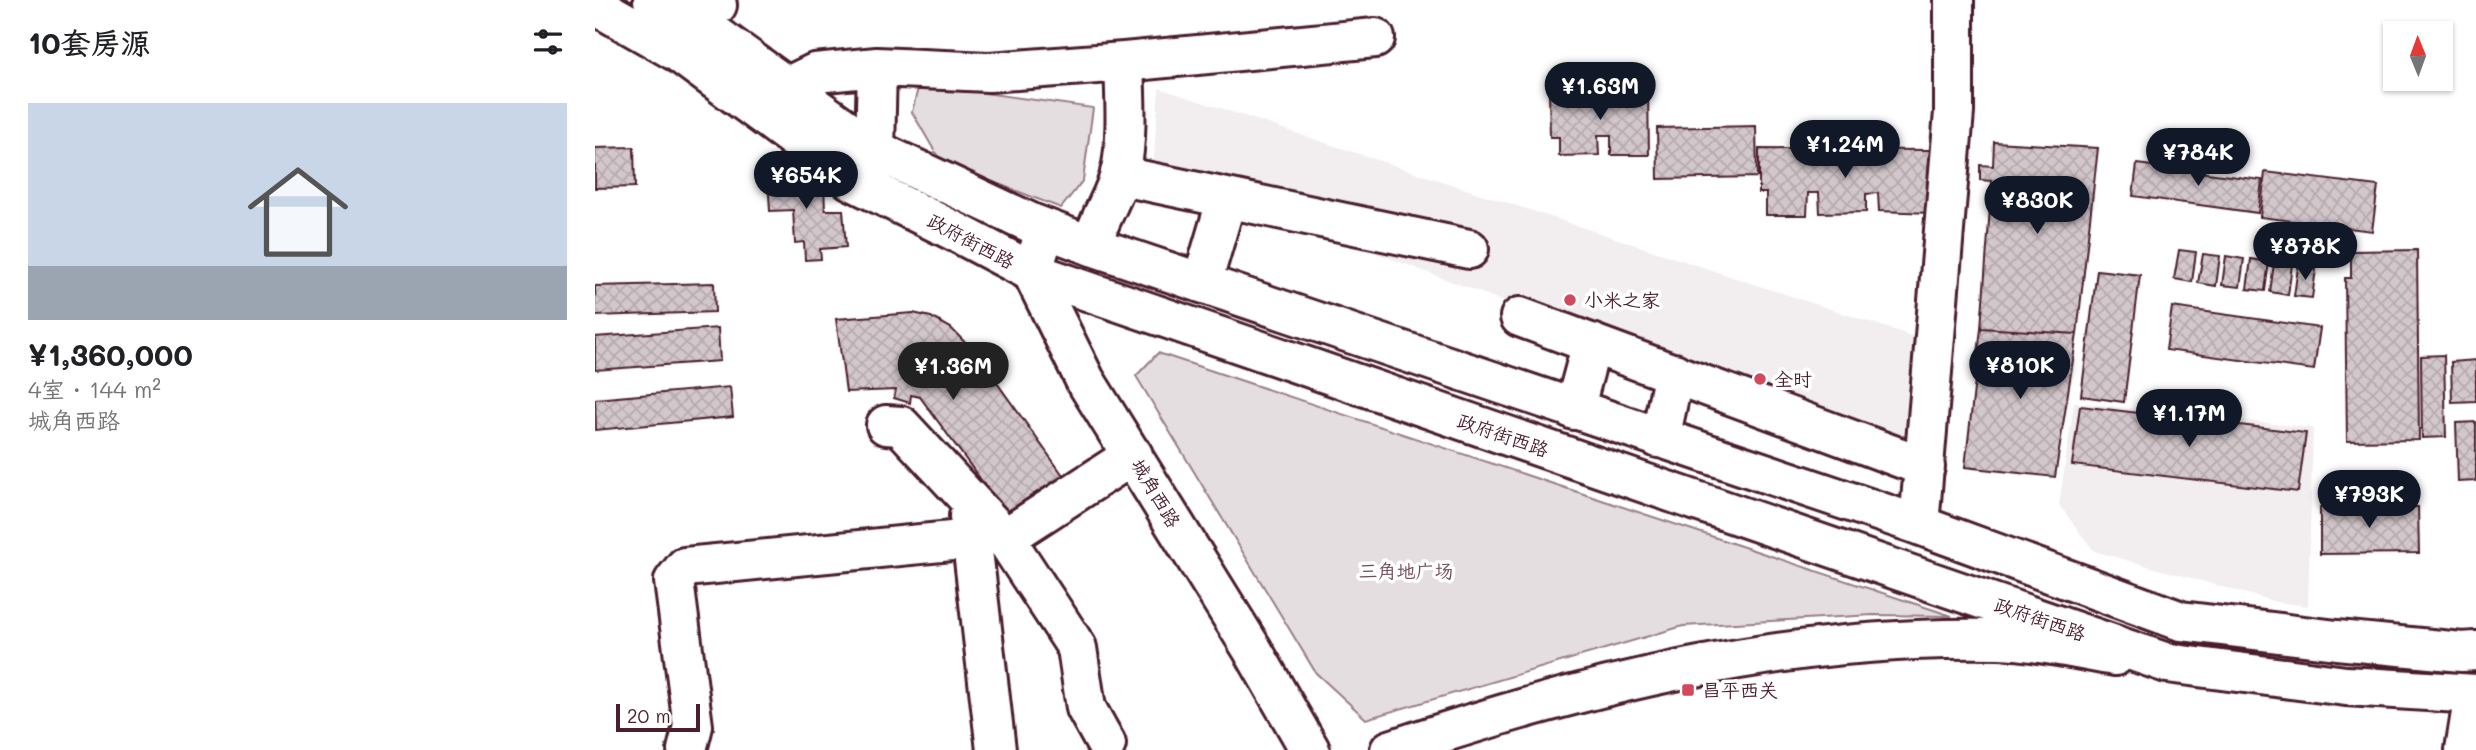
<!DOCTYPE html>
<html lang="zh">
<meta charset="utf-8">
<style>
:root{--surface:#fff;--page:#f2f2f2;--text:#202124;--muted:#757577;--line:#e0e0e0;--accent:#111827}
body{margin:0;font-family:Mali,"LXGW WenKai TC",sans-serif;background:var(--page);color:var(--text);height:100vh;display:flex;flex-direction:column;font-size:26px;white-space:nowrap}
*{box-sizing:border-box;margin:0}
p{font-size:23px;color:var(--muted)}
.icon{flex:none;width:38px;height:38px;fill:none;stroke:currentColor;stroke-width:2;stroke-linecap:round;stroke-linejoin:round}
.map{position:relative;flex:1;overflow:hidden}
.side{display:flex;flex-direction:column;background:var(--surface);width:595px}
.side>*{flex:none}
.needle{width:46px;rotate:359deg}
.controls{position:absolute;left:1788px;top:21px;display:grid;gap:14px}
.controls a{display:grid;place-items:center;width:70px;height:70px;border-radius:0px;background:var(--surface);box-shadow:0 2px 5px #0004;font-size:35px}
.scale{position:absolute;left:21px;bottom:18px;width:84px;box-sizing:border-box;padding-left:7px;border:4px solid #4a1f2b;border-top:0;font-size:19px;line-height:24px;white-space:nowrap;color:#4a1f2b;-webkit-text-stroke:5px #fff;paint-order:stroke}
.price{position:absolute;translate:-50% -60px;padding:0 16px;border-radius:24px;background:var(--accent);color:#fff;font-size:23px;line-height:46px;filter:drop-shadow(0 2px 4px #0008)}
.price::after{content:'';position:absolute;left:50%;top:42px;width:21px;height:16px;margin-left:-10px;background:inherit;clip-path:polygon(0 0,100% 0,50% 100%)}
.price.on{background:#222;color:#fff}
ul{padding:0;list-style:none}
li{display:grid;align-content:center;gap:14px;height:371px;padding:0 28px}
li+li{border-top:2px solid var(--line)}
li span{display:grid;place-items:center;height:217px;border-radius:0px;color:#555}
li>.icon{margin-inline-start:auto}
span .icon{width:126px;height:126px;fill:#fffc;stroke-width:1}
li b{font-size:30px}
h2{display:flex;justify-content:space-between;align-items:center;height:84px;padding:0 28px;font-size:30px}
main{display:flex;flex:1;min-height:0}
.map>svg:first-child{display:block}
</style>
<main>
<section class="side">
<h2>10套房源<svg class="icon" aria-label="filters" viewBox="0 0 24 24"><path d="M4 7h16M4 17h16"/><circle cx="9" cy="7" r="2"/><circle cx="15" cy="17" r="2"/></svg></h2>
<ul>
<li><span style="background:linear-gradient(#c9d6e8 75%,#9aa5b1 0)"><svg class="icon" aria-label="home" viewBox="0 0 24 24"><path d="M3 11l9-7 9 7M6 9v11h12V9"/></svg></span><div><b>¥1,360,000</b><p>4室 · 144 m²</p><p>城角西路</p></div></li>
</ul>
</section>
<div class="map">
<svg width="1881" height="750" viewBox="0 0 1881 750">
<defs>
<pattern id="building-cross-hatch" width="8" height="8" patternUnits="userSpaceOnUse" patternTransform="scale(1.75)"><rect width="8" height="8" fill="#d2c7cb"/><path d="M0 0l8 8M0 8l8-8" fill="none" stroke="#b6aaae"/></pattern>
</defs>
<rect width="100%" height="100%" fill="#fff"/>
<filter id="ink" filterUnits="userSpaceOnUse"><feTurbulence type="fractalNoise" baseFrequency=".0143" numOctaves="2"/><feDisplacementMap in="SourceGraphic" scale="14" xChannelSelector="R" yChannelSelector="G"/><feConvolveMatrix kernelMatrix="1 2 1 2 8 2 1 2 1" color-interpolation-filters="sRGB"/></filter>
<g filter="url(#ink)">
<path fill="#f2eeef" d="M564 88 1338 343 1319 456 558 169Z
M1479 402 1718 428 1713 606 1681 602 1499 551 1464 505Z"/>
<path fill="#e5dee0" stroke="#987e86" stroke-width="2" d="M324 84 498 108 488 180 466 208 346 162 317 112Z
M563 353 1357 616 1278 615 1088 626 771 719 721 673 541 376Z"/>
<path fill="url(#building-cross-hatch)" stroke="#4a1f2b" stroke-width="2" d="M1053 90 1054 155H1016V135H1003L1004 155 964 156V137H955L954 92Z
M1161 126 1162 177 1063 179 1062 128Z
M1399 142 1503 148 1482 334 1386 328 1397 181 1385 180V165L1398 166Z
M39 147 40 187 0 188V148Z
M1164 149 1335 150V213L1284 211 1283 193 1271 194V212L1225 213 1224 193H1213L1212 215H1171V193H1164Z
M172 162 229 184 230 210H248L251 247 225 249 226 259 210 260 209 242 200 243 198 210 175 211Z
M1542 164 1667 180 1663 213 1538 196Z
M1670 172 1783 186 1777 231 1665 217Z
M1584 250 1601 252 1597 282 1579 279Z
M1822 250 1824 440 1752 441 1750 278H1756V251Z
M1608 254 1625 256 1621 286 1603 283Z
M1631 256 1649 259 1645 287 1627 285Z
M1656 259 1674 262 1670 291 1652 289Z
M1679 263 1697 265 1693 295 1675 292Z
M1703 267 1721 269 1717 298 1699 296Z
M1502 270 1545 275 1529 402 1486 396Z
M119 283 120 312 0 316V286Z
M1577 307 1725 328 1719 370 1571 350Z
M318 313 336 317 356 328 382 355 475 485 419 525 325 397 316 395 315 403 299 398 301 390 251 392 241 319Z
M123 328 125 361 0 370V337Z
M1386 328 1482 334 1460 477 1370 467Z
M1849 355 1851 437 1827 438 1826 356Z
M1881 360V401L1857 402 1856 362Z
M135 387 138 417 1 430 0 399Z
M1485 406 1711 433 1703 492 1477 465Z
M1881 422V481L1863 482 1861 423Z
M1725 507H1823L1824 553 1725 554Z"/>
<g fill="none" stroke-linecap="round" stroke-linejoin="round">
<defs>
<path id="minor" d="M101 21 122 5 120 0
M191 87 220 73 282 67 394 72 529 62 780 38
M280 150 282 67
M525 173 541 179 874 249
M451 229 437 272 490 380 657 649 715 750
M497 246C502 220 520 197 526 171 533 135 530 98 529 62
M607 283 632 198
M925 317 1330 467
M979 410 997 343
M291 425 306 426 410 538 473 634 482 648 491 708 511 744
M1063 438 1069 420 1079 373
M374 516 401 750
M1324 525 1359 112V0
M410 538 538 455
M92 750 98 726 79 581 90 567 377 539
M795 750C991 684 1196 634 1404 639 1441 640 1484 650 1520 656
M1870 750 1879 694"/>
<path id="major" d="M58 0 101 21 280 150 436 223 497 246 1324 525 1586 621 1742 640 1867 652 1881 651
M0 5 84 53 256 180 363 233 437 272 1572 663 1751 686 1881 694"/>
</defs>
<use href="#minor" stroke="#4a1f2b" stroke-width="44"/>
<use href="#major" stroke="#4a1f2b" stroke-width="44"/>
<use href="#minor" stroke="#fff" stroke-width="38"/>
<use href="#major" stroke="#fff" stroke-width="38"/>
</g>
</g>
<g fill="#d1495b" stroke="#fff" stroke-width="2.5">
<circle cx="975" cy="300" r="7"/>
<circle cx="1165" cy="379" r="7"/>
<rect x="1086" y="683" width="14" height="14" rx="3.5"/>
</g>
<g text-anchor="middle" stroke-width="7" stroke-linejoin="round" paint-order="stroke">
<g font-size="19" fill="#4a1f2b" stroke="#fff">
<text transform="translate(376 241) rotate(28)" y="7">政府街西路</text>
<text transform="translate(908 435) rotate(19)" y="7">政府街西路</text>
<text transform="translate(561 493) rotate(59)" y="7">城角西路</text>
<text transform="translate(1445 619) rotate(19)" y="7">政府街西路</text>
</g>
<g font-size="19" fill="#4a1f2b" stroke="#fff" text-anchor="start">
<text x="989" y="307">小米之家</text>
<text x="1179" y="386">全时</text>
<text x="1107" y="697">昌平西关</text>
</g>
<g font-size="19" fill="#714f58" stroke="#fff">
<text x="811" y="578">三角地广场</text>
</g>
</g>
</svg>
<div class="controls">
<a><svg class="needle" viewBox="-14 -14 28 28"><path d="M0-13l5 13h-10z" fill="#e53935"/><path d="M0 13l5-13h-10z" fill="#757577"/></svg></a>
</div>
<div class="scale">20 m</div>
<b class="price" style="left:1005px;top:122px">¥1.63M</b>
<b class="price" style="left:1250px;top:180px">¥1.24M</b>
<b class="price" style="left:1603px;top:188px">¥784K</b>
<b class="price" style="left:211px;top:211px">¥654K</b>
<b class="price" style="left:1442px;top:236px">¥830K</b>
<b class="price" style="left:1710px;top:282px">¥878K</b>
<b class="price" style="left:1425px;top:401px">¥810K</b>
<b class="price on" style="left:358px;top:402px">¥1.36M</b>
<b class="price" style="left:1594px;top:449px">¥1.17M</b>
<b class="price" style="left:1774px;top:530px">¥793K</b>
</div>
</main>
